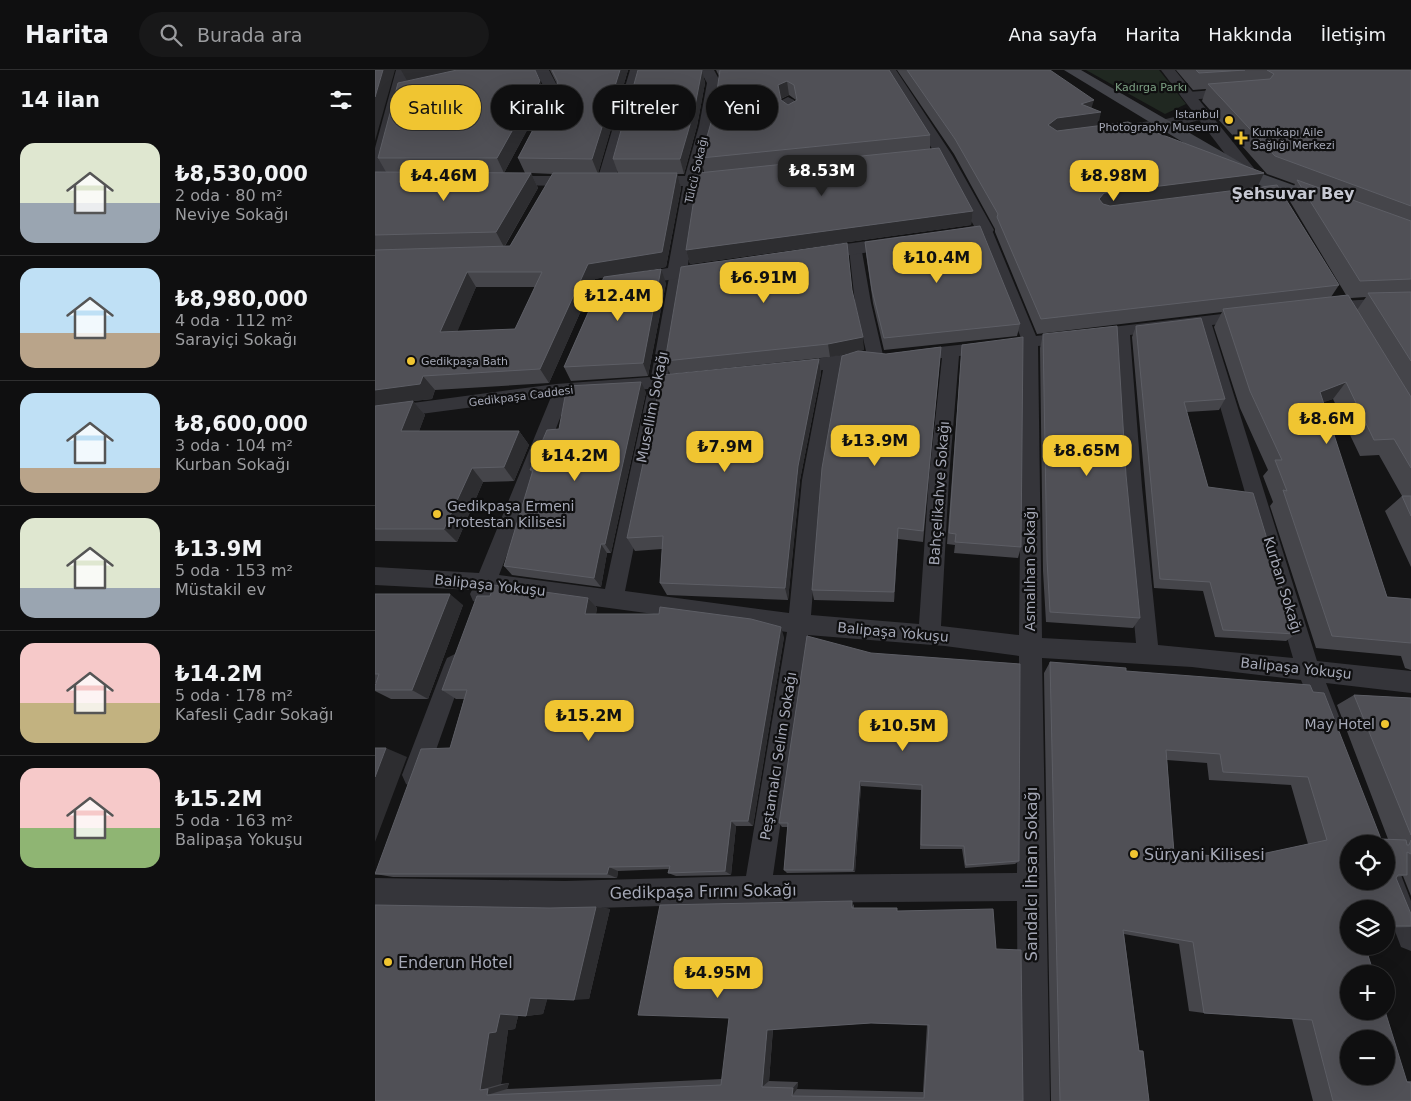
<!DOCTYPE html>
<html lang="tr">
<meta charset="utf-8">
<style>
:root{--surface:#0f0f10;--page:#181819;--text:#f1f3f6;--muted:#9b9c9f;--line:#2f2f30;--accent:#f0c531}
body{margin:0;font-family:"DejaVu Sans",sans-serif;background:var(--page);color:var(--text);height:100vh;display:flex;flex-direction:column;font-size:19px;white-space:nowrap}
*{box-sizing:border-box;margin:0}
p{font-size:16px;color:var(--muted)}
.icon{flex:none;width:28px;height:28px;fill:none;stroke:currentColor;stroke-width:2;stroke-linecap:round;stroke-linejoin:round}
.map{position:relative;flex:1;overflow:hidden}
.panel{display:flex;flex-direction:column;background:var(--surface);width:375px}
.panel>*{flex:none}
.top-card{position:absolute;left:15px;top:15px;width:475px;height:45px;display:flex;gap:10px}
.tools{position:absolute;left:965px;top:765px;display:grid;gap:10px}
.tools a{display:grid;place-items:center;width:55px;height:55px;border-radius:50%;background:var(--surface);box-shadow:0 5px 20px #0002,0 0 0 1px var(--line);font-size:25px}
.price{position:absolute;translate:-50% -42px;padding:0 11px;border-radius:10px;background:var(--accent);color:#111;font-size:16px;line-height:32px;filter:drop-shadow(0 1px 2px #0008)}
.price::after{content:'';position:absolute;left:50%;top:30px;width:15px;height:11px;margin-left:-8px;background:inherit;clip-path:polygon(0 0,100% 0,50% 100%)}
.price.active{background:#222;color:#fff}
ul{padding:0;list-style:none}
li{display:flex;align-items:center;gap:15px;height:125px;padding:0 20px}
li+li{border-top:1px solid var(--line)}
li span{display:grid;place-items:center;flex:none;width:140px;height:100px;border-radius:15px;color:#555}
li>.icon{margin-inline-start:auto}
span .icon{width:60px;height:60px;fill:#fffc;stroke-width:1}
li b{font-size:21px}
h2{display:flex;justify-content:space-between;align-items:center;height:60px;padding:0 20px;font-size:21px}
.pill{padding:0 18px;border-radius:22px;background:var(--surface);box-shadow:0 5px 20px #0002,0 0 0 1px var(--line);font-size:18px;line-height:45px}
.pill.active{background:var(--accent);color:#111}
header{display:flex;align-items:center;gap:30px;box-sizing:border-box;height:70px;padding:0 25px;background:var(--surface);border-bottom:1px solid var(--line)}
header strong{font-size:24px}
nav{display:flex;gap:28px;margin-inline-start:auto;font-size:18px}
.search{width:350px;height:45px;background:var(--page);display:flex;align-items:center;gap:12px;box-sizing:border-box;padding:0 18px;border-radius:28px;color:var(--muted);font-size:19px}
main{display:flex;flex:1;min-height:0}
.map>svg:first-child{display:block}
</style>
<header>
<strong>Harita</strong>
<div class="search"><svg class="icon" aria-label="search" viewBox="0 0 24 24"><circle cx="10" cy="10" r="6"/><path d="M15 15l6 6"/></svg>Burada ara</div>
<nav><a>Ana sayfa</a><a>Harita</a><a>Hakkında</a><a>İletişim</a></nav>
</header>
<main>
<section class="panel">
<h2>14 ilan<svg class="icon" aria-label="filters" viewBox="0 0 24 24"><path d="M4 7h16M4 17h16"/><circle cx="9" cy="7" r="2"/><circle cx="15" cy="17" r="2"/></svg></h2>
<ul>
<li><span style="background:linear-gradient(#dfe7d0 60%,#9aa5b1 0)"><svg class="icon" aria-label="home" viewBox="0 0 24 24"><path d="M3 11l9-7 9 7M6 9v11h12V9"/></svg></span><div><b>₺8,530,000</b><p>2 oda · 80 m²</p><p>Neviye Sokağı</p></div></li>
<li><span style="background:linear-gradient(#bfe0f5 65%,#b9a48a 0)"><svg class="icon" aria-label="home" viewBox="0 0 24 24"><path d="M3 11l9-7 9 7M6 9v11h12V9"/></svg></span><div><b>₺8,980,000</b><p>4 oda · 112 m²</p><p>Sarayiçi Sokağı</p></div></li>
<li><span style="background:linear-gradient(#bfe0f5 75%,#b9a48a 0)"><svg class="icon" aria-label="home" viewBox="0 0 24 24"><path d="M3 11l9-7 9 7M6 9v11h12V9"/></svg></span><div><b>₺8,600,000</b><p>3 oda · 104 m²</p><p>Kurban Sokağı</p></div></li>
<li><span style="background:linear-gradient(#dfe7d0 70%,#9aa5b1 0)"><svg class="icon" aria-label="home" viewBox="0 0 24 24"><path d="M3 11l9-7 9 7M6 9v11h12V9"/></svg></span><div><b>₺13.9M</b><p>5 oda · 153 m²</p><p>Müstakil ev</p></div></li>
<li><span style="background:linear-gradient(#f6c9c9 60%,#c2b280 0)"><svg class="icon" aria-label="home" viewBox="0 0 24 24"><path d="M3 11l9-7 9 7M6 9v11h12V9"/></svg></span><div><b>₺14.2M</b><p>5 oda · 178 m²</p><p>Kafesli Çadır Sokağı</p></div></li>
<li><span style="background:linear-gradient(#f6c9c9 60%,#8fb573 0)"><svg class="icon" aria-label="home" viewBox="0 0 24 24"><path d="M3 11l9-7 9 7M6 9v11h12V9"/></svg></span><div><b>₺15.2M</b><p>5 oda · 163 m²</p><p>Balipaşa Yokuşu</p></div></li>
</ul>
</section>
<div class="map">
<svg width="1036" height="1031" viewBox="0 0 1036 1031">
<rect width="100%" height="100%" fill="#141415"/>
<path fill="#202821" d="M711 0H784L811 34 790 44Z"/>
<g fill="none" stroke-linecap="round" stroke-linejoin="round">
<path fill="#35353a" fill-rule="evenodd" d="M413 27 419 30 422 44 416 48 410 44 407 30Z
M610 156 617 160 661 266 872 241 878 242 880 246 878 250 837 255 942 591 1036 601V623L951 613 965 649 961 657 953 661 945 657 926 610 817 597 667 588 675 1031H643L642 831 382 833 190 839 0 836V808L190 811 371 806 412 562 117 522 114 531 106 533 98 531 95 524 97 520 0 515V497L104 503 176 327 0 350V338L181 314 276 307 295 202 297 199H307L309 202 293 306H319L322 310 319 314 291 318 250 521 414 543 427 410 448 300 415 305 409 303 407 299 409 295 415 293 491 281 480 233 474 179 476 176H486L496 233 508 285 506 289 466 297 447 410 436 545 544 554 554 407 567 288 538 292 532 290 530 286 532 282 538 280 646 268 603 160ZM822 257 918 588 783 575 767 417 755 265ZM739 267 747 417 761 573 667 568 663 276ZM647 278 644 565 566 556 574 407 584 286ZM273 319 230 519 124 505 194 325ZM433 565 570 576 644 586 642 803 398 805Z
M1036 227V237L950 242 942 237 950 232Z
M80 584 88 588 91 595 49 714 40 718 31 714 27 705 69 595 72 588Z
M1011 789 1021 792 1036 831V881L1026 877 1001 811H1011Z"/>
<path fill="#35353a" fill-rule="evenodd" d="M21 0H35L9 110 6 114 0 115V78Z
M160 0H174L187 25 173 54 165 59 157 54 173 25Z
M255 0H269L240 111 237 115H225L222 111Z
M325 0H339L346 13 340 56 327 105 364 103 366 107 364 111 325 115 313 195 343 191 350 193 353 197 350 201 343 203 251 216 244 214 241 210 244 206 293 198 308 116H266L260 115 257 111 260 107 266 106H310L324 56 332 13Z
M507 0H521L577 85 619 160 616 164 571 172 564 170 562 166 564 162 599 156 561 85Z
M866 18 873 22 871 25 813 30 806 26 813 22Z
M827 40 832 42 835 45 832 48 791 59 731 67 723 62 731 57 791 49Z
M121 106H211L217 107 220 111 217 115 211 116 115 115 112 111 115 107Z
M528 166 535 168 537 172 535 176 435 191 428 189 426 185 428 181 435 179Z"/>
<path fill="#35353a" fill-rule="evenodd" d="M786 0H800L882 102 884 106 882 110H870Z"/>
<path fill="#43444a" fill-rule="evenodd" d="M689 0H706L882 102 957 129 960 133 957 137H945L870 110Z"/>
</g>
<path fill="#45454a" fill-rule="evenodd" d="M175 0H253L223 103H243L238 89 327 0 330 13 322 56 309 104H302L306 118 291 197 244 205 291 213 273 306 196 311 189 297 229 207 220 209 174 313 60 320 57 329 38 331 50 345 44 361H144L154 375 139 411 108 412 82 472 0 471V102H11L3 88 171 25 129 103H150L143 88 182 14ZM156 103 178 104 135 176H130L163 118ZM101 217H160L140 259 82 261Z
M341 0H514L555 65V79L598 141 596 155 315 194 311 180 329 102 326 88 339 42 344 6ZM414 25 421 30V31L413 35 406 30V29Z
M522 0H675L717 38 723 56 889 103 882 118 964 215 956 227 971 225 913 128 920 114 892 104 827 31 831 19 818 20 801 0H1036V497L1010 441 1027 426 1004 385 985 386 958 329 948 332 1012 527 1036 529V600L1030 598 1026 586 941 578 895 436 898 432 888 406 893 400 865 338 839 257 847 242 662 264 620 162V159L579 84ZM991 227 982 240 975 228H976Z
M490 172 645 254 642 266 509 280 498 233 491 184Z
M477 220 489 280 455 287 295 304 290 291Z
M761 256 850 329 844 340 812 342 833 417 921 564 911 571 840 567 828 521 779 518 757 267Z
M668 264 765 548 758 558 671 552 668 501 665 278Z
M587 275 646 477 643 488 579 483 580 475 572 474Z
M566 277 548 472 523 469 519 532 439 530 437 520 511 284Z
M444 289 446 303 425 410 413 530 292 525 285 513 287 479 260 481 252 468Z
M271 322 236 483H232L226 517 137 505 129 496 157 403 155 400 184 359Z
M0 524 88 535 53 629H16L0 621 1 613H0Z
M213 528 222 538 221 544 409 567 378 756H361L356 805 301 806 293 803 294 799 243 801 242 808 18 807 0 804 75 678 89 629H81L67 620Z
M432 566 644 791 640 794 590 798 587 779H545L546 720 486 716 480 802 412 803 409 800 413 757H407L404 753Z
M675 592 751 601 938 622 1006 769H1013L962 635 979 625 1036 628V826L1028 806 1022 807 1021 808 1036 844V857L1011 858V839H974L1031 1011H1036V1031H938L917 949 829 943 814 941 804 874 749 864 764 980 768 981 774 1031H676L669 603ZM792 690 832 693 834 710 916 715 933 774 868 788 799 783Z
M479 834V838L522 841 621 879 648 1031H0L175 838 221 837 235 839 214 929H172L168 944 151 946H143L140 959 133 960 126 1014 134 1013 132 1019 347 1009ZM496 953 552 955 548 1022 422 1019 423 1012 394 1011 398 959Z"/>
<path fill="#2d2d30" d="M8 0H20L0 71V27Z
M26 0H97L34 14Z
M245 0H253L223 104 217 89Z
M327 0 330 13 322 56 309 104 305 89Z
M165 11 171 25 129 103 122 88Z
M412 11 414 25 405 29 403 15Z
M719 30 715 43 726 42 723 56 679 62 673 55 682 48 706 34Z
M156 103 163 118 129 177 121 162Z
M302 103 306 118 291 197 220 209 174 313 165 299 213 194Z
M889 103 882 118 725 138 724 129 729 123Z
M598 141 596 155 315 194 311 180Z
M286 199 291 213 273 306 268 293Z
M92 202 101 217 76 277 65 262Z
M488 267 489 280 455 287 453 274Z
M444 289 446 303 425 410 413 530 410 518 423 396Z
M48 306 60 320 57 329 38 331 50 345 39 375 0 337V320Z
M266 312 271 322 236 483 230 474Z
M971 312 958 329 933 338 945 322Z
M144 361 154 375 139 411 129 397Z
M97 398 108 412 82 472 69 459Z
M523 458V469L519 532V522Z
M226 474 232 483 226 517 219 508Z
M75 524 88 535 53 629 37 620Z
M213 528 222 538 219 554 210 544Z
M406 557 409 567 378 756 373 751Z
M11 678 32 687 0 772V707Z
M485 711 486 716 480 802 478 800Z
M356 751 361 756 356 805 350 801Z
M234 797 243 801 242 808 232 804Z
M221 837 235 839 214 929 199 930Z
M173 927 168 944 151 946 155 928Z
M144 942 140 959 133 960 126 1014 105 1020 114 963 125 944Z
M398 957 394 1011 387 1017 392 960Z
M423 1012 422 1019 417 1026 418 1018Z
M134 1013 132 1019 112 1025 113 1019Z"/>
<path fill="#505056" stroke="#5d5e65" fill-rule="evenodd" d="M0 0H8L0 27Z
M82 0H160L165 11 122 88H3L23 13Z
M177 0H245L217 89 143 88 183 12Z
M263 0H327L319 41 305 89H238Z
M345 0H514L555 65 326 88 339 42ZM412 11 419 15 422 30 413 35 406 30 403 15Z
M532 0H675L719 30 706 34 726 42 682 48 673 55 682 61 753 52 889 103 729 123 724 129 728 134 735 136 902 115 964 215 666 249 622 147 623 144 580 69Z
M821 0H870L824 3Z
M892 0H1036V136L900 86 833 14 895 9 899 4Z
M564 78 598 141 311 180 323 103Z
M0 102 156 103 121 162 0 165Z
M178 103H302L287 182 213 194 165 299 48 306 45 314 0 320V180L135 176ZM92 202H167L140 259 65 262Z
M922 110 1036 151V209L985 211Z
M605 156 645 254 509 268 497 220 490 172Z
M472 173 477 220 488 267 453 274 290 291 306 197Z
M286 199 268 293 189 297 229 207Z
M1036 222V291L993 223Z
M973 225 1036 327V398L1019 369 999 370 971 312 945 322 1012 527 1036 529V573L957 566 908 420 912 421 900 390H907L875 321 848 239Z
M826 248 850 329 809 332 833 417 878 423 921 564 848 560 835 512 785 509 761 256Z
M742 256 751 405 765 548 675 542 672 490 668 264Z
M648 267 646 477 580 472 581 464 574 463 587 275Z
M566 277 548 461 523 458 519 522 437 520 447 398 467 286 483 281 511 284Z
M444 289 423 396 410 518 285 513 288 466 252 468 287 305Z
M266 312 230 474H226L219 508 129 496 158 400H155L172 360 184 359 192 316Z
M38 331 26 361H144L129 397 97 398 69 459H0V336Z
M1027 426H1036V446Z
M119 515 213 528 210 544H284L285 537 376 549 406 557 373 751H356L350 801 293 803 295 796 234 797 232 804H0L46 679 75 678 92 620H67L102 526H115Z
M0 524H75L37 620H0V616L4 604H0Z
M432 566 496 583 645 594 644 791 591 795 589 776 546 775 547 715 485 711 478 800H409L413 753H404Z
M675 592 751 598V601L935 615 938 622 949 623 1006 769 1031 770 1032 775H1034L1036 770V784L1032 782V805H1023L1021 808 1036 844V856H1011V839H974V876H990L999 904H974V941H1010L1032 1012 1036 1013V1031H958L937 950 829 943 818 872 748 860 764 981H768L774 1031H685ZM791 680 845 684 848 702 933 707 952 770 868 788 799 783ZM974 774H1011V811H974ZM974 969H1011V1006H974Z
M979 625 1036 628V765Z
M0 678H11L0 707Z
M477 831V838H522V841L618 839 621 879 646 880 648 1031H0V835L175 838 221 837 199 930 155 928 151 946 125 944 121 962 114 963 105 1020 113 1019 112 1025 346 1015 354 948 263 945 285 835ZM496 953 554 955 549 1028 417 1026 418 1018 387 1017 392 960Z"/>
<g fill="#f0c531" stroke="#0f0f10" stroke-width="2">
<circle cx="854" cy="50" r="5"/>
<path d="M863.5 60.5h5v5h5v5h-5v5h-5v-5h-5v-5h5z"/>
<circle cx="36" cy="291" r="5"/>
<circle cx="62" cy="444" r="5"/>
<circle cx="1010" cy="654" r="5"/>
<circle cx="759" cy="784" r="5"/>
<circle cx="13" cy="892" r="5"/>
</g>
<g text-anchor="middle" stroke-width="4.5" stroke-linejoin="round" paint-order="stroke">
<g font-size="11" fill="#7ca083" stroke="#0f0f10">
<text x="776" y="21">Kadırga Parkı</text>
</g>
<g font-size="11" fill="#a5a8b6" stroke="#0f0f10" text-anchor="start">
<text x="844" y="48" text-anchor="end">Istanbul<tspan x="844" dy="13">Photography Museum</tspan></text>
<text x="877" y="66">Kumkapı Aile<tspan x="877" dy="13">Sağlığı Merkezi</tspan></text>
<text x="46" y="295">Gedikpaşa Bath</text>
</g>
<g font-size="11" fill="#a5a8b6" stroke="#0f0f10">
<text transform="translate(321 100) rotate(-77)" y="4">Tülcü Sokağı</text>
<text transform="translate(146 326) rotate(-7)" y="4">Gedikpaşa Caddesi</text>
</g>
<g font-size="14" fill="#a5a8b6" stroke="#0f0f10">
<text transform="translate(277 337) rotate(-79)" y="5">Musellim Sokağı</text>
<text transform="translate(564 423) rotate(-86)" y="5">Bahçelikahve Sokağı</text>
<text transform="translate(655 499) rotate(-90)" y="5">Asmalıhan Sokağı</text>
<text transform="translate(115 515) rotate(6)" y="5">Balipaşa Yokuşu</text>
<text transform="translate(908 515) rotate(73)" y="5">Kurban Sokağı</text>
<text transform="translate(518 562) rotate(5)" y="5">Balipaşa Yokuşu</text>
<text transform="translate(921 598) rotate(6)" y="5">Balipaşa Yokuşu</text>
<text transform="translate(403 686) rotate(-81)" y="5">Peştamalcı Selim Sokağı</text>
</g>
<g font-size="14" fill="#a5a8b6" stroke="#0f0f10" text-anchor="start">
<text x="72" y="441">Gedikpaşa Ermeni<tspan x="72" dy="16">Protestan Kilisesi</tspan></text>
<text x="1000" y="659" text-anchor="end">May Hotel</text>
</g>
<g font-size="16" font-weight="bold" fill="#c6c8d2" stroke="#0f0f10">
<text x="918" y="129">Şehsuvar Bey</text>
</g>
<g font-size="16" fill="#a5a8b6" stroke="#0f0f10" text-anchor="start">
<text x="769" y="790">Süryani Kilisesi</text>
<text x="23" y="898">Enderun Hotel</text>
</g>
<g font-size="16" fill="#a5a8b6" stroke="#0f0f10">
<text transform="translate(656 804) rotate(-90)" y="6">Sandalcı İhsan Sokağı</text>
<text transform="translate(328 821) rotate(-1)" y="6">Gedikpaşa Fırını Sokağı</text>
</g>
</g>
</svg>
<div class="tools">
<a><svg class="icon" aria-label="locate" viewBox="0 0 24 24"><circle cx="12" cy="12" r="6"/><path d="M12 2v4M12 18v4M2 12h4M18 12h4"/></svg></a>
<a><svg class="icon" aria-label="layers" viewBox="0 0 24 24"><path d="M12 4l9 5-9 5-9-5zM3 14l9 5 9-5"/></svg></a>
<a>+</a>
<a>−</a>
</div>
<b class="price active" style="left:447px;top:127px">₺8.53M</b>
<b class="price" style="left:69px;top:132px">₺4.46M</b>
<b class="price" style="left:739px;top:132px">₺8.98M</b>
<b class="price" style="left:562px;top:214px">₺10.4M</b>
<b class="price" style="left:389px;top:234px">₺6.91M</b>
<b class="price" style="left:243px;top:252px">₺12.4M</b>
<b class="price" style="left:952px;top:375px">₺8.6M</b>
<b class="price" style="left:500px;top:397px">₺13.9M</b>
<b class="price" style="left:350px;top:403px">₺7.9M</b>
<b class="price" style="left:712px;top:407px">₺8.65M</b>
<b class="price" style="left:200px;top:412px">₺14.2M</b>
<b class="price" style="left:214px;top:672px">₺15.2M</b>
<b class="price" style="left:528px;top:682px">₺10.5M</b>
<b class="price" style="left:343px;top:929px">₺4.95M</b>
<div class="top-card">
<a class="pill active">Satılık</a>
<a class="pill">Kiralık</a>
<a class="pill">Filtreler</a>
<a class="pill">Yeni</a>
</div>
</div>
</main>
